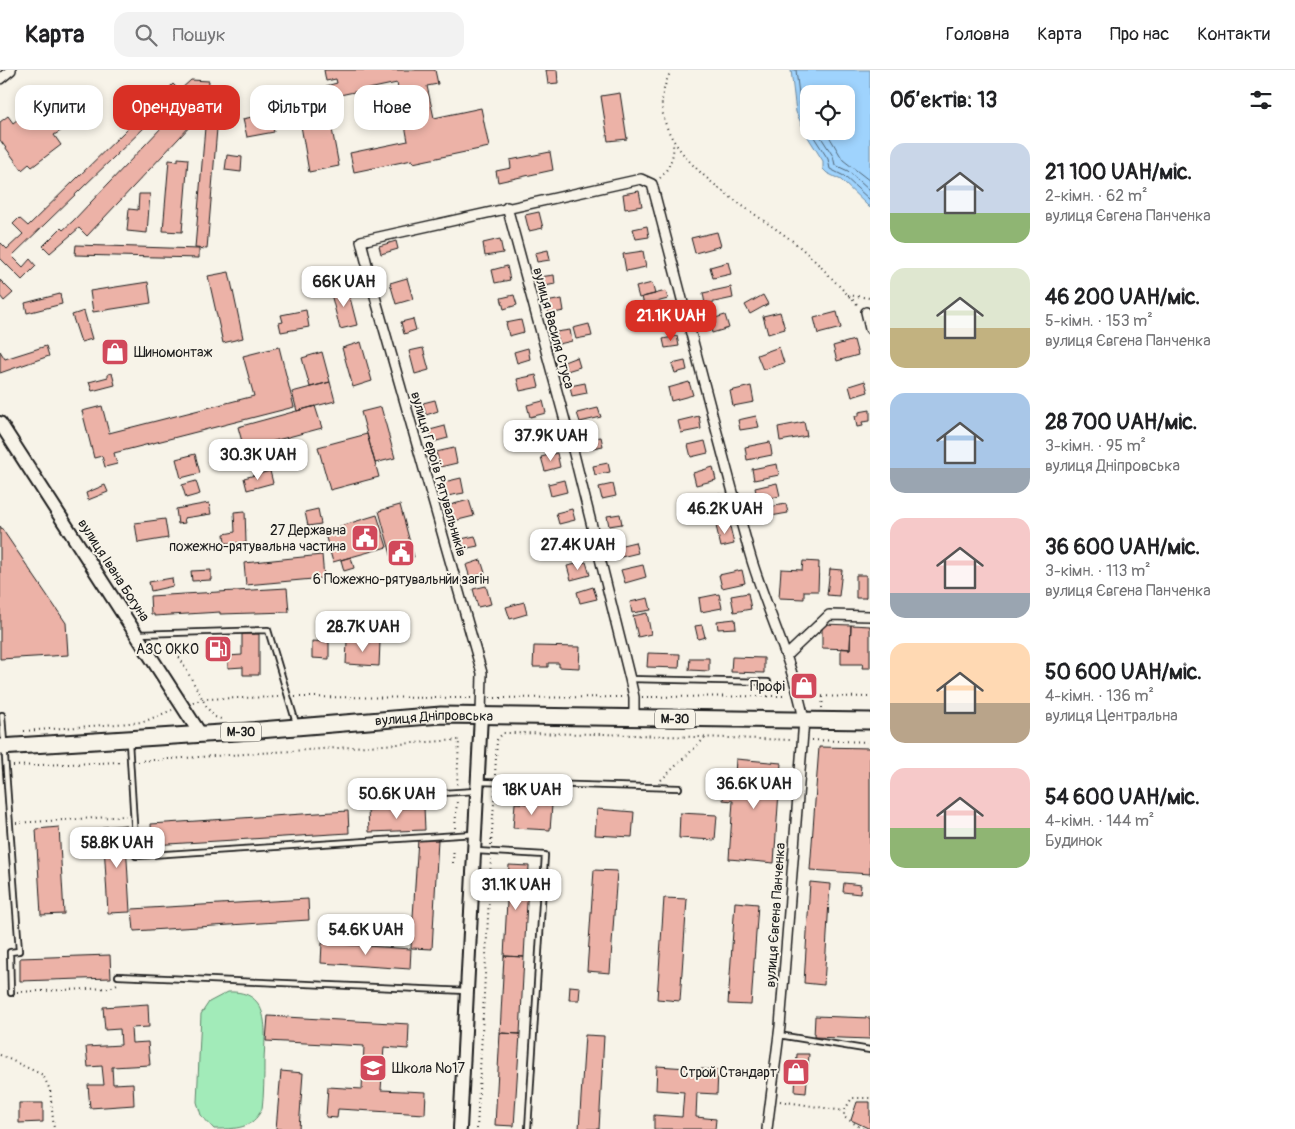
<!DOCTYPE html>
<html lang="uk">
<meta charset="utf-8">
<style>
:root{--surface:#fff;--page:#f2f2f2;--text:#202124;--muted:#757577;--line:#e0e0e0;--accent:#d93025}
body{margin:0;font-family:Pangolin,sans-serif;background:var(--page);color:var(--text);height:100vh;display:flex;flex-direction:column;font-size:19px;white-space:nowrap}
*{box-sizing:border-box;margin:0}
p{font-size:16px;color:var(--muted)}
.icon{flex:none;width:28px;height:28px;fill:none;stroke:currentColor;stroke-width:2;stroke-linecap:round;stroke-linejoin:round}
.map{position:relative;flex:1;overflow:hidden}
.side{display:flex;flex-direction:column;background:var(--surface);width:425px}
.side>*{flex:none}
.guide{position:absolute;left:15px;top:15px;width:475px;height:45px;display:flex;gap:10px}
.fabs{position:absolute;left:800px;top:15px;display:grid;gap:10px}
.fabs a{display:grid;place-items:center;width:55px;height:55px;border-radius:10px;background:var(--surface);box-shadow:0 2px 8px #0003;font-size:25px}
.price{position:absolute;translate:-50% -42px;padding:0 11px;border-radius:10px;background:#fff;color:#222;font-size:16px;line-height:32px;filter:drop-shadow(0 1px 2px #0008)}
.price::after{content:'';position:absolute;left:50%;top:30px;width:15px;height:11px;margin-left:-8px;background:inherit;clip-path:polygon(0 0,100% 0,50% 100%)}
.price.active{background:var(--accent);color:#fff}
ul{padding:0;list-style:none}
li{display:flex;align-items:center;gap:15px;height:125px;padding:0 20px}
li span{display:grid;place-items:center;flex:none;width:140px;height:100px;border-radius:15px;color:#555}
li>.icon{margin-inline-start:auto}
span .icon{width:60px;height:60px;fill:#fffc;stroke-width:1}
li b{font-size:21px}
h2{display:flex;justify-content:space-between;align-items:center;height:60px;padding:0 20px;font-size:21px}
.tag{padding:0 18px;border-radius:15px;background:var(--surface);box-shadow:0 2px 8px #0003;font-size:18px;line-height:45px}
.tag.active{background:var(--accent);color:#fff}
header{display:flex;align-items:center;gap:30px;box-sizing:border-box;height:70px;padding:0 25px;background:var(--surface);border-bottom:1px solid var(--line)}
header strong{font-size:24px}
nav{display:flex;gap:28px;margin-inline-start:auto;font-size:18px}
.search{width:350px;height:45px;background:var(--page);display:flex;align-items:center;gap:12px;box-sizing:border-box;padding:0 18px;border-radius:15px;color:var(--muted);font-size:19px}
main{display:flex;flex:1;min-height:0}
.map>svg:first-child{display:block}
</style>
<header>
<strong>Карта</strong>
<div class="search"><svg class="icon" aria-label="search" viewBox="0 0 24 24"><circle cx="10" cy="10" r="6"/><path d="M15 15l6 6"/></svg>Пошук</div>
<nav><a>Головна</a><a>Карта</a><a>Про нас</a><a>Контакти</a></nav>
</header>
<main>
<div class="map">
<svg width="870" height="1059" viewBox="0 0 870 1059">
<rect width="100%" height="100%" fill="#f7f3e8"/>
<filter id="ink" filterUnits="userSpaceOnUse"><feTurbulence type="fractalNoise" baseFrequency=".02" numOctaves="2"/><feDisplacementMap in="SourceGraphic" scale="10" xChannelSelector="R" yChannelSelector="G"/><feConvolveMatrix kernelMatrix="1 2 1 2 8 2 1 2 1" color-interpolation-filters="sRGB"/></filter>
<g filter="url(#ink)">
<path fill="#a2ebb9" stroke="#5f846a" d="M228 922C272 920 265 961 264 992 264 1007 264 1023 262 1039 252 1059 237 1059 214 1059L201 1045 197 1032 201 944 209 932Z"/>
<path fill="#9fd3fd" stroke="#6b8aa3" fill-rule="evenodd" d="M791 0H870V138L841 110 827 103 823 99V91L806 64 796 42ZM809 24H846V61H809Z"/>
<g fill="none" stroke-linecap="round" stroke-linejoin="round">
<path stroke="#506576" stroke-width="1" d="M796 0 801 40 809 58
M810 61 828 89 830 99 844 106 870 130
M817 61 833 86 835 95 848 101 870 121
M826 61 843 90 870 111"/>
</g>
<path fill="#ecb2a7" stroke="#1c1c1c" d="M324 0H435L438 14 427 16 434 48 481 38 489 77 413 93 412 90 354 102 350 83 408 71 397 13 340 25 339 22 328 25 326 16 337 13 336 9 326 11Z
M546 0H557L558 13 548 14Z
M191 10 209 11 208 21 190 20 188 46 194 52 87 166 79 158 50 183 43 176 61 158 63 160 73 151 180 38 181 19Z
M173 14 181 22 12 186 23 197 30 189 36 196 22 210 0 188V175L1 173 7 179 23 164 13 154 19 148 28 156Z
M33 18 64 59 54 65 61 75 32 97 29 94 22 100 0 70V52L8 46 13 53 32 38 23 25Z
M208 21 220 22 207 179 195 178Z
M620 23 627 69 608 71 601 26Z
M328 38 339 96 309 102 299 44Z
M270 43 274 62 247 67 243 49Z
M550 82 553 100 498 112 496 101 511 98 510 90Z
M227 85 242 87 241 102 225 100Z
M178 88 188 89 182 162 163 161 169 90 178 91Z
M639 121 642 136 625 139 623 124Z
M139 124H150L147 163 127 161 129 139 138 140Z
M539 142 543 158 529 161 525 145Z
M647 156 649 167 636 169 633 159Z
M717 162 721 176 695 183 691 168Z
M500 169 503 183 485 186 483 173Z
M396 171 398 179 381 184 379 176Z
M76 175 199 179V188L75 185Z
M548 180 550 190 537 192 535 183Z
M643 181 646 197 626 201 623 184Z
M728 192 731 204 713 208 710 197Z
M507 196 510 210 495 213 492 200Z
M229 202 243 268 223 273 208 206Z
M554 205 555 214 540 217 539 207Z
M407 208 413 229 396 234 390 213Z
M0 210 13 223 4 231 0 226Z
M148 212 151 233 93 242 90 221Z
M652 213 655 224 639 228 636 217Z
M347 216 357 255 340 259 330 220Z
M731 217 733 228 705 234 703 223Z
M666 221 668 229 644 235 642 227Z
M60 224 62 234 27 243 25 233Z
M514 225 517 235 504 239 501 228Z
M763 225 768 234 750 244 745 235Z
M562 229 564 241 549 244 546 232Z
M670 238 672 248 658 251 656 241Z
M306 240 309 257 281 262 279 253 283 252 281 245Z
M84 241 92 269 81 272 72 245Z
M780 242 785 259 768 264 763 246Z
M837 242 841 258 818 264 814 248Z
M725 245 729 258 712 263 709 250Z
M413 249 416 260 404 264 401 252Z
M521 250 524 262 509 266 506 253Z
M589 254 592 266 576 269 573 258Z
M570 260 572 271 559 274 556 262Z
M677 266 679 276 665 278 663 269Z
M854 270 858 285 837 291 833 276Z
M361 272 372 311 353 317 342 278Z
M46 276 49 286 0 303V281L5 289Z
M279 277 294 337 114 383 117 394 105 397 102 386 94 388 82 341 102 336 109 363 254 326 243 286Z
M779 277 784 293 763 300 757 285Z
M423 278 429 300 415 304 409 281Z
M528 278 530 289 517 293 514 282Z
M322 282 330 312 310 317 302 288Z
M577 287 580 297 567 301 564 292Z
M685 291 687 300 675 303 672 294Z
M112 303 115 315 92 321 89 312 108 307V304Z
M536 305 539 317 520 321 517 309Z
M865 311 868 322 852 327 849 316Z
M330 312 335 331 297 341 292 322Z
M689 312 693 325 671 331 668 318Z
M585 313 587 323 572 326 570 316Z
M751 316 754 332 733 336 730 321Z
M435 330 438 341 426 345 423 333Z
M543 331 546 343 530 347 527 335Z
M315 336 322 358 244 379 238 357Z
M381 337 395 388 375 393 361 342Z
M598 338 601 347 580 352 577 343Z
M870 340V351L862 352 863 356 857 357 855 346H859V342Z
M699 346 701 359 681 363 678 351Z
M756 346 759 357 740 360 738 350Z
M804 352 807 366 780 371 778 357Z
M445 356 448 368 433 372 430 360Z
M549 356 553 369 529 375 526 362Z
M367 364 379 407 330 420 318 377Z
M601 367 603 376 587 379 586 369Z
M705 371 708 383 691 387 688 375Z
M770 372 772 385 747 390 745 377Z
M454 378 457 393 440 397 436 382Z
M557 383 560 397 545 401 541 387Z
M195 384 200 403 181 408 176 389Z
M608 393 610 402 595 405 593 396Z
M777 394 779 405 754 410 752 399Z
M713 397 716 410 696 415 693 403Z
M270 401 273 413 247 420 244 408Z
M461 408 464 423 447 426 444 412Z
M564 410 567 422 551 426 548 414Z
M196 411 200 424 186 428 182 415Z
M777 413 780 426 758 431 755 418Z
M613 414 616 426 602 429 599 417Z
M105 415 108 422 88 430 86 423Z
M720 424 723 436 707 439 705 428Z
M469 430 474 446 454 451 450 435Z
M209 433 211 444 184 448 185 453 178 454 176 439Z
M786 434 788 443 765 447 763 438Z
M400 435 414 487 393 492 379 441Z
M318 439 321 454 308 456 305 442Z
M572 439 575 450 559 454 556 443Z
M245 441 246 473H225L224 464 235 462 234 442Z
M620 444 622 454 609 456 607 446Z
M377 445 387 477 333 492 324 461Z
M165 449 168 468 138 473 135 453Z
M729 452 734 474 721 477 716 456Z
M0 456 66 553 68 585 0 589Z
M578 460 582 477 566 480 563 463Z
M475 466 478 476 463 479 461 469Z
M635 472 638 483 617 488 614 477Z
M322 485 324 508 246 515 244 493Z
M351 487 354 498 344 501 341 490Z
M481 490 485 503 470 508 466 495Z
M803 491 819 492 818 521H804V529L779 528 781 499 802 500Z
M586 492 590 505 571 510 567 496Z
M643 495 646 507 625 513 621 500Z
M830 499 842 500 839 526 827 525Z
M211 500V510L192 511 191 501Z
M742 500 745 513 722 518 719 505Z
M856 505H866V528H856Z
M172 508 173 516 151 521 149 512Z
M486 516 491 534 478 537 473 519Z
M593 517 597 529 580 533 577 522Z
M287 518 289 542 220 544V542L154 546V544H151L150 526Z
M748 523 751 539 734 542 731 526Z
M719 524 722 538 701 542 699 528Z
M648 528 651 540 632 543 630 532Z
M524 532 527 544 510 549 506 537Z
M647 543 651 564 638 567 633 546Z
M735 549 736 558 718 559 717 551Z
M822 554 851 555 850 579 822 578Z
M702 555 705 567 698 569 695 556Z
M851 555 870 556V598H862L863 594H841V578L850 579Z
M242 564H259V605H243V597L228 598V586L242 585Z
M312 571 329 572V589L312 588Z
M347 571 380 572 379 596 346 594Z
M534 576 580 577 579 598 559 597V593H548V597H533Z
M648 583 680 584 679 598 647 597Z
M732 587 764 588V603L731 602Z
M690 588H709V601L689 600Z
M819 677 870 678V804L810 800Z
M736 689 781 693 774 793 729 789 733 731 723 730 725 705H735Z
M515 733 552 735 550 760 513 758Z
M424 737 425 760 369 762 368 740Z
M597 739 634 742 632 767 595 765Z
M348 741 349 763 152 775 151 754Z
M680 743 717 745 715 770 679 768Z
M125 755 130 842 108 843 103 757Z
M59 757 64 844 41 845 36 759Z
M418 769 438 770 432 879 411 878Z
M509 795 529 796 524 887 504 886Z
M594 800 617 801 610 903 587 901Z
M810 812 830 814 824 915 804 913Z
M844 813 861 815 860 824 843 822Z
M664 828 687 829 680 931 657 929Z
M308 829 309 850 134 861 132 839Z
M735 832 758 834 751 935 728 934Z
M322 873 411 879 410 899 321 893Z
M110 885 111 908 20 911V888Z
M504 886 524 887 520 964 500 963Z
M570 916 580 917 579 930H569Z
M148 934 149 957 131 958 132 973 148 972 150 995 112 997 113 1014 133 1013 134 1035 90 1038 88 1015H104L102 996 88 997 86 977 121 975 120 959 105 960 103 937Z
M268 946 409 954 408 979 384 977 381 1020 426 1022 425 1044 338 1039 337 1048 326 1047 328 1017 362 1019 364 976 266 971Z
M815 946 870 948V969L814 967Z
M500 963 520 964 514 1056 495 1055Z
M585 965 604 966 599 1059H579Z
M797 984H809L806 1023 795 1022Z
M657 996 718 1000 717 1024 697 1023 696 1047 716 1049 715 1059H654V1045L682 1047 684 1022 656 1020Z
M281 1001 303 1003 299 1059H276Z
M857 1032H870V1059L851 1050Z
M19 1033H43V1052L19 1053Z"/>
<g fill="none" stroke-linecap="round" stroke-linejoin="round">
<defs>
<path id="lane" d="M138 564 268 560 296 653
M630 609 768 612
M2 645 19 881 10 882 11 923
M129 672 136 786 474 764
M479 712 679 718
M360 728 476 721
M476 781 545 785 528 1059
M118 906 467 921
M779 965 870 980"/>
<path id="street" d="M0 9 11 0
M507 137 574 384 630 609 634 627V648
M866 242 870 259
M787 585 829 545 870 546
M481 645 482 603 377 234 361 171 641 109 652 114C684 236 715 359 749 481 765 538 793 591 804 650L780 956 767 1059"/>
<path id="secondary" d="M0 353 201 665
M460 1059 481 645"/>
<g id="highway">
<path id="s1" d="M0 677 237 662 441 645 870 651"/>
</g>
</defs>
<use href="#lane" stroke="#1c1c1c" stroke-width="8"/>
<use href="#street" stroke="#1c1c1c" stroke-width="12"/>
<use href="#secondary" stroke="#1c1c1c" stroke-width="16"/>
<use href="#highway" stroke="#1c1c1c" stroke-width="19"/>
<path stroke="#1c1c1c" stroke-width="2" stroke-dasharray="1 4" stroke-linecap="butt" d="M671 0C666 12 661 24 662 37 666 93 748 138 790 169 815 188 836 214 858 235
M660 108C668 100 675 86 673 75
M848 225 870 228
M172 574 208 639 215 647 224 650
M807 626 870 627
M295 627 473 628
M642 627 788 626
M490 628 625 627
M193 633 202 629 280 627
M822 638 823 626
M24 661 143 652 172 640
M812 670 870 672
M138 691 459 670 457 716
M13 696 123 692
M495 705 497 670 503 663 601 664 792 670
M661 710 706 667
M16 753 126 746
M455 758 457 731
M491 775 495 719
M453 793 454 773
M17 922 110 918 119 913
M0 985 43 1005 50 1020 54 1059
M780 1031 844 1041
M477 1059 491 789
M863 1059 844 1047V1041L852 1028H870"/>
<use href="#lane" stroke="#f7f3e8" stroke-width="4.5"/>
<use href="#street" stroke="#f7f3e8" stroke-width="9"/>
<use href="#secondary" stroke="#f7f3e8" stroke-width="12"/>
<use href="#highway" stroke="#f7f3e8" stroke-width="15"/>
</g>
</g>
<defs>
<symbol id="shop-square" viewBox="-11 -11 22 22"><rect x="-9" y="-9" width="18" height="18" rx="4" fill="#d1495b" stroke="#f7f3e8"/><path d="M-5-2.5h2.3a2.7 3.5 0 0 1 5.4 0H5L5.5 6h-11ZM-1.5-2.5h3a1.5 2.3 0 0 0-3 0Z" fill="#fff"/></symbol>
<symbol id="civic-square" viewBox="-11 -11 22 22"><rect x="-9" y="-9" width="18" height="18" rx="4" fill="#d1495b" stroke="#f7f3e8"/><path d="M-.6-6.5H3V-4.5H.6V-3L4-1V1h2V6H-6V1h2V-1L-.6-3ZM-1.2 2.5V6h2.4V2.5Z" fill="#fff"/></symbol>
<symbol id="fuel-square" viewBox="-11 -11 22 22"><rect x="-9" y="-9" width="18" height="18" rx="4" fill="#d1495b" stroke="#f7f3e8"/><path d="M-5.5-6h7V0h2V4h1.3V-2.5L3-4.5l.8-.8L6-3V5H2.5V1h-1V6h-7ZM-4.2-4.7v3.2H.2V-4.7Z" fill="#fff"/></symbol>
<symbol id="school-square" viewBox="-11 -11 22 22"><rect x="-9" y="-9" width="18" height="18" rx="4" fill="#d1495b" stroke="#f7f3e8"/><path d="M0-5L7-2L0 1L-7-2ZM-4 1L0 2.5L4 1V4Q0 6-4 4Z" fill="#fff"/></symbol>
</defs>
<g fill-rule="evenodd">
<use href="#shop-square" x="99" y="266" width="32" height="32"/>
<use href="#civic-square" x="349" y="452" width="32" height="32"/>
<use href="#civic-square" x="385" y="467" width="32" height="32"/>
<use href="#fuel-square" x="202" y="563" width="32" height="32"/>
<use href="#shop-square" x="788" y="600" width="32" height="32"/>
<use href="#school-square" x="357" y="982" width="32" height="32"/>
<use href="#shop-square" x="780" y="986" width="32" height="32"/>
</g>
<g text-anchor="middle" stroke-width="4" stroke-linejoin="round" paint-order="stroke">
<g fill="#f7f3e8" stroke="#5e5c59" stroke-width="1">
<rect x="655" y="639.5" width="40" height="19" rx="4"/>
<rect x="221" y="652.5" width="40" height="19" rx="4"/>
</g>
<g font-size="12" font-weight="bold" fill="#1c1c1c">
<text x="675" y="653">М-30</text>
<text x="241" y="666">М-30</text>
</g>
<g font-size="14" fill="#1c1c1c" stroke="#f7f3e8">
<text transform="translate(554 258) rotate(75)" y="5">вулиця Василя Стуса</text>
<text transform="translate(439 404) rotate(74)" y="5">вулиця Героїв Рятувальників</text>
<text transform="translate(114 500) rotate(57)" y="5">вулиця Івана Богуна</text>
<text dy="5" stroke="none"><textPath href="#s1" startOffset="435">вулиця Дніпровська</textPath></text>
<text transform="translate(775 845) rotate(-86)" y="5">вулиця Євгена Панченка</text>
</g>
<g font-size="14" fill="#1c1c1c" stroke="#f7f3e8" text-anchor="end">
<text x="134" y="287" text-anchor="start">Шиномонтаж</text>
<text x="346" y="465">27 Державна<tspan x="346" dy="16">пожежно-рятувальна частина</tspan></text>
<text x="401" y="514" text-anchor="middle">6 Пожежно-рятувальнйи загін</text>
<text x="199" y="584">АЗС ОККО</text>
<text x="785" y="621">Профі</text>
<text x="392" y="1003" text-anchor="start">Школа №17</text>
<text x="777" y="1007">Строй Стандарт</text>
</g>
</g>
</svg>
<div class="fabs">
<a><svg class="icon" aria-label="locate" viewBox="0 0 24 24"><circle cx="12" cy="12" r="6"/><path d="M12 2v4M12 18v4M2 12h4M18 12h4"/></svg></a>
</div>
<b class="price" style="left:344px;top:238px">66K UAH</b>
<b class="price active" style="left:671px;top:272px">21.1K UAH</b>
<b class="price" style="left:551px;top:392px">37.9K UAH</b>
<b class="price" style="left:258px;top:411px">30.3K UAH</b>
<b class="price" style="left:725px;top:465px">46.2K UAH</b>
<b class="price" style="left:578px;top:501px">27.4K UAH</b>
<b class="price" style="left:363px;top:583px">28.7K UAH</b>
<b class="price" style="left:754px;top:740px">36.6K UAH</b>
<b class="price" style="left:532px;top:746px">18K UAH</b>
<b class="price" style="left:397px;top:750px">50.6K UAH</b>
<b class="price" style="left:117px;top:799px">58.8K UAH</b>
<b class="price" style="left:516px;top:841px">31.1K UAH</b>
<b class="price" style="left:366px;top:886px">54.6K UAH</b>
<div class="guide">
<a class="tag">Купити</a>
<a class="tag active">Орендувати</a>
<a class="tag">Фільтри</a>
<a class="tag">Нове</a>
</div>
</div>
<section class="side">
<h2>Об’єктів: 13<svg class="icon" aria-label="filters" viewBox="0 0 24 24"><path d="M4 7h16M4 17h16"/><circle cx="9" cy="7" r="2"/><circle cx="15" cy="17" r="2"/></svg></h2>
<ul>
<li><span style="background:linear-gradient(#c9d6e8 70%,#8fb573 0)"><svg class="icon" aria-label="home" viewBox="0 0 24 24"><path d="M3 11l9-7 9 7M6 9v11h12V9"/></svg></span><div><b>21 100 UAH/міс.</b><p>2-кімн. · 62 m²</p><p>вулиця Євгена Панченка</p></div></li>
<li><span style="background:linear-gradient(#dfe7d0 60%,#c2b280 0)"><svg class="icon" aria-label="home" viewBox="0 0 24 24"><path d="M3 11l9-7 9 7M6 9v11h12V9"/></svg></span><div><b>46 200 UAH/міс.</b><p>5-кімн. · 153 m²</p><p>вулиця Євгена Панченка</p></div></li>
<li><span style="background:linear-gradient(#a9c7e8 75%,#9aa5b1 0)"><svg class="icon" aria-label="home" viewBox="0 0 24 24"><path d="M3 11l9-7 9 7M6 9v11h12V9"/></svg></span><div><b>28 700 UAH/міс.</b><p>3-кімн. · 95 m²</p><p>вулиця Дніпровська</p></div></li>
<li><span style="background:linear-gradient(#f6c9c9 75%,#9aa5b1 0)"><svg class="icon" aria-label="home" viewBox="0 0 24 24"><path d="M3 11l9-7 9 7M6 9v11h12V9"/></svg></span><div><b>36 600 UAH/міс.</b><p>3-кімн. · 113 m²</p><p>вулиця Євгена Панченка</p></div></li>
<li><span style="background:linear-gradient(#ffd9b3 60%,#b9a48a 0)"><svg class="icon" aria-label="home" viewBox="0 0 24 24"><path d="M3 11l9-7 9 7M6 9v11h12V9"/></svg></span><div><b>50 600 UAH/міс.</b><p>4-кімн. · 136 m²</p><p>вулиця Центральна</p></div></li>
<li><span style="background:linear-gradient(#f6c9c9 60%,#8fb573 0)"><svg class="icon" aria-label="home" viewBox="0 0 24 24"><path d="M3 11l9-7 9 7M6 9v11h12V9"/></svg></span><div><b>54 600 UAH/міс.</b><p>4-кімн. · 144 m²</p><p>Будинок</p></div></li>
</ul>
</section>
</main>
